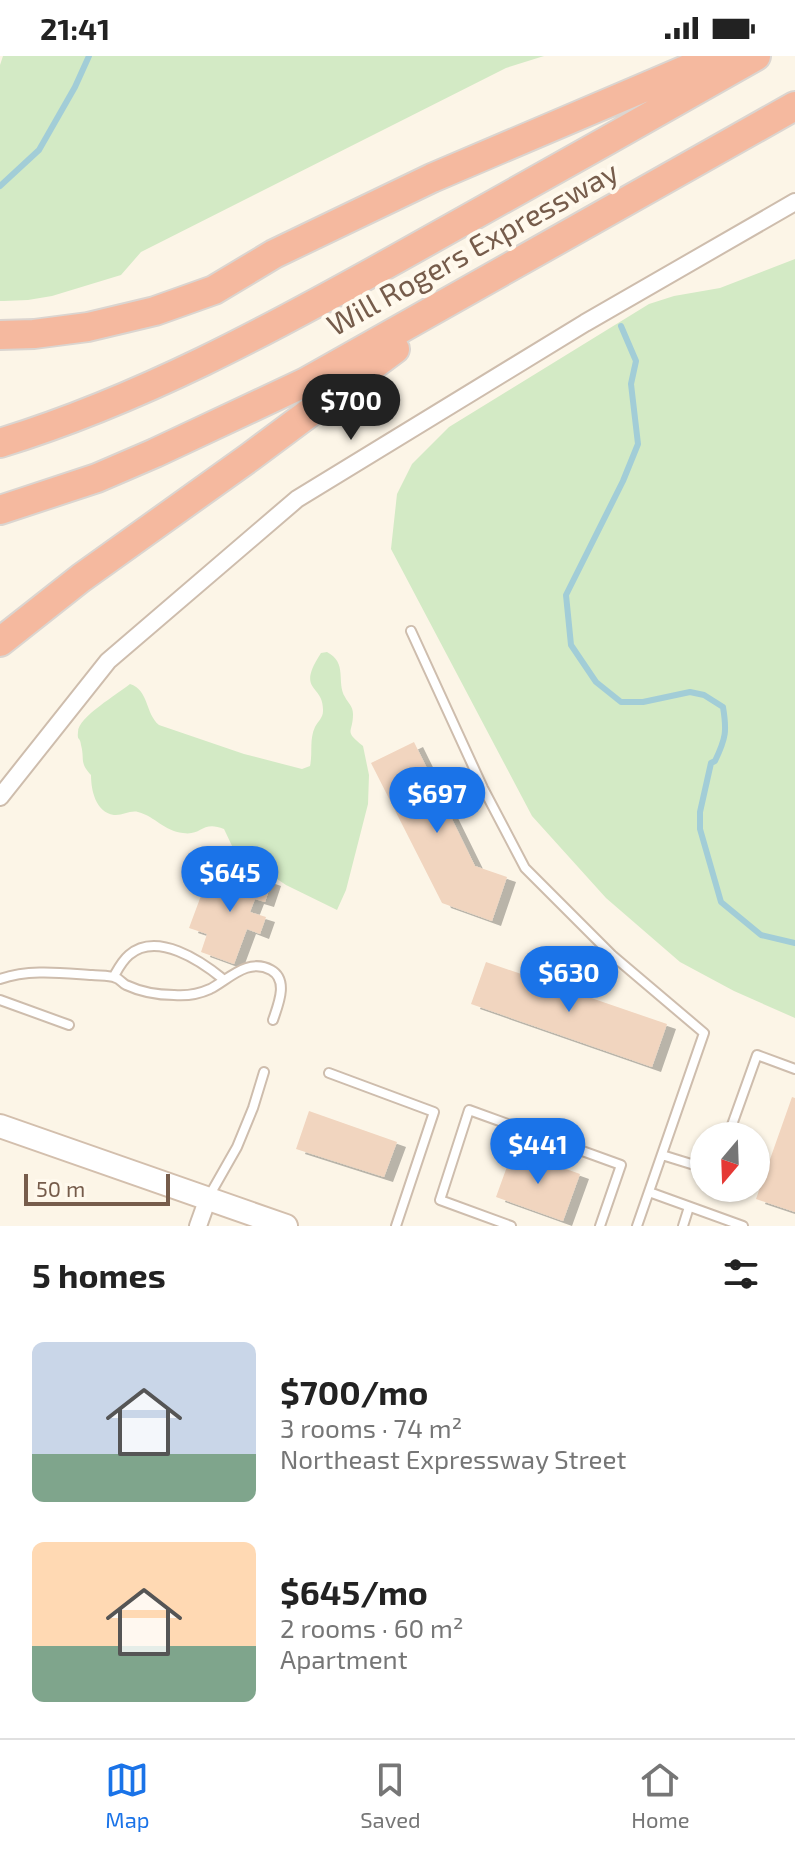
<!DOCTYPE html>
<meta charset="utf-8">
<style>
:root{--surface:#fff;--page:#f2f2f2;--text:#222;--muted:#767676;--line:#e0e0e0;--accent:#1a73e8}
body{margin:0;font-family:"Exo 2",sans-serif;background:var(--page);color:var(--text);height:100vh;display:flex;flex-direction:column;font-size:30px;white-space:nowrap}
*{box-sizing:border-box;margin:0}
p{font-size:26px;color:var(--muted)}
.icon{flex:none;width:44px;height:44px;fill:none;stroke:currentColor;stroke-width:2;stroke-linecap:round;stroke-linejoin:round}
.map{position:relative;height:1170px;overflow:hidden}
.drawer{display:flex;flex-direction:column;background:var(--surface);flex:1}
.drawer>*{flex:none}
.needle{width:52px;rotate:199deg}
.buttons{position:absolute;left:690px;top:1066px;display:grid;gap:16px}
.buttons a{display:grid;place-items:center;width:80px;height:80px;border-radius:50%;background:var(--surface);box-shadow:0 2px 6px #0004;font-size:40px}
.scale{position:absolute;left:24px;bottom:20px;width:146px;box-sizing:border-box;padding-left:8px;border:4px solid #765c4b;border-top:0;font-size:22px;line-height:28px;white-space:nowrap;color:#765c4b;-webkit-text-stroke:6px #fff9ed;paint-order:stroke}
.price{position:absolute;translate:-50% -68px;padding:0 18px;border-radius:28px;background:var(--accent);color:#fff;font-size:26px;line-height:52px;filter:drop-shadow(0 2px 4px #0008)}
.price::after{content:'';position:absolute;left:50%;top:48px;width:24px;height:18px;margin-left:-12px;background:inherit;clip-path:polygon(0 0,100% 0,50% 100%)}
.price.active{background:#222;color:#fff}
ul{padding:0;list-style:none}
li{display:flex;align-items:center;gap:24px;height:200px;padding:0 32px}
li span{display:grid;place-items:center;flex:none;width:224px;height:160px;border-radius:12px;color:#555}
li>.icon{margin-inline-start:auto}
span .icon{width:96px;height:96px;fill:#fffc;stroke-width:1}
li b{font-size:34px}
h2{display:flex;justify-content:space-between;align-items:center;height:96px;padding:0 32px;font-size:34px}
.status{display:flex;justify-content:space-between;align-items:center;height:56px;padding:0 40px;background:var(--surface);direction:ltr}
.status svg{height:22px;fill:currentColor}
.tabs{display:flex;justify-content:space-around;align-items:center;height:112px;border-top:2px solid var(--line);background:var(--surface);font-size:22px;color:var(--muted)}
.tabs a{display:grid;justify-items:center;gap:4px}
.tabs .active{color:var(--accent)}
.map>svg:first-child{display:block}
</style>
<div class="status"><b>21:41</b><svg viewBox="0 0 49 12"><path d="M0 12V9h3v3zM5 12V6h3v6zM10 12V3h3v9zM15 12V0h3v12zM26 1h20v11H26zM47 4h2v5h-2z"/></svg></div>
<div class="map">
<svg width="795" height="1170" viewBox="0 0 795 1170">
<defs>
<filter id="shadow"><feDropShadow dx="9" dy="5" stdDeviation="0" flood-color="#0004"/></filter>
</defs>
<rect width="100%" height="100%" fill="#fcf5e7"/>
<path fill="#d3eac5" d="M3 0H544L506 12 141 196 121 219 52 240 28 244 4 245H0V9Z
M795 203V962L734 935 680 906 606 842 532 760 391 493 397 438 412 408 449 371 649 248 674 240 720 232Z
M327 596C348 607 336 626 345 641 348 647 353 650 353 658 353 678 343 674 363 690L369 719 368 748 346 834 337 854 286 829 274 821 264 806 233 792 224 773C202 764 202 780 183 777 164 775 156 761 138 756 130 754 122 760 114 759 95 756 91 733 91 719 79 706 85 704 81 689 80 680 77 686 78 676 78 661 118 638 130 628 149 634 145 657 159 669L244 698 302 713 310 710C313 697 309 684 315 671 318 665 323 662 323 655 324 627 295 637 321 597Z"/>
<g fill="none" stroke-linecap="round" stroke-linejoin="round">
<path stroke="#a2cdd7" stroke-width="6" d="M0 130 39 94 75 31 89 0
M621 270 636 305 631 328 638 388 623 425 566 539 571 589 596 626 621 646H643L690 636 704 639 723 651C727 675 726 682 715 705L711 707 700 756V773L721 846 761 879 795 887"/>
</g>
<path fill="#f1d5bf" filter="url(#shadow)" d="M414 686 475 810 507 821 492 865 442 847 371 707Z
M232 811 272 825 265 846 255 843 250 856 266 861 260 878 247 873 234 908 201 896 207 878 189 872 202 837 210 840 216 825 226 829Z
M486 906 667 968 652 1011 471 948Z
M792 1041 795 1042V1156L756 1143Z
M309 1055 397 1086 384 1121 296 1093Z
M513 1094 580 1118 563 1165 496 1141Z"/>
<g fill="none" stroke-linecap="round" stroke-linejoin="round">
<defs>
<path id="lane" d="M411 575 483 732 525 812 612 899 704 977 637 1170
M114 920C118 913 122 905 129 899 157 875 201 905 223 923
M0 923C29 913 61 917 92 919 99 920 109 919 116 922 120 923 122 927 126 929 141 936 158 939 174 939 186 940 199 938 210 933 228 924 248 901 271 914 289 924 278 949 273 964
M0 944 69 969
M329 1017 434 1056 396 1170
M728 1080 757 999 795 1013
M662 1099 704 1112
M649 1136 743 1170
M208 1142 237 1091 253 1052 264 1016
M511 1170 440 1144 469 1054 621 1109 600 1170
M683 1170 689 1151"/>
<path id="street" d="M0 741 108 605 297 443 585 267 795 146
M198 1170 208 1142"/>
<path id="secondary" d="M0 1070 286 1170"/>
<path id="highway" d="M0 279 34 278 88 271 155 255 214 234 274 198 432 122 718 0
M0 387C140 344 269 274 396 203 517 136 636 68 756 0
M0 454 97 422 155 397 306 326 795 50
M0 586 81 522 250 401 395 293"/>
</defs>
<use href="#lane" stroke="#cebdad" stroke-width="12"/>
<use href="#street" stroke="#cebdad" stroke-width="20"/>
<use href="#secondary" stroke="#d3bfad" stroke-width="26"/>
<use href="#highway" stroke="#dbd5d0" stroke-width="32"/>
<use href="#lane" stroke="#fff" stroke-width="8"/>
<use href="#street" stroke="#fff" stroke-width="16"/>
<use href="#secondary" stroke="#fff" stroke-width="22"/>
<use href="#highway" stroke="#f5b99f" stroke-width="28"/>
</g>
<g text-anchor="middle" stroke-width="8" stroke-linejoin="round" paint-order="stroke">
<g font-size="30" fill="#765c4b" stroke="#fff9ed">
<text transform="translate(473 193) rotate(-29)" y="10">Will Rogers Expressway</text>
</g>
</g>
</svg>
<div class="buttons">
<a><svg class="needle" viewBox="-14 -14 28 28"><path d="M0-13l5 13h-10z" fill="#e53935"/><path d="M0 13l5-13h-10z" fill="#767676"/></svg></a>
</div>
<div class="scale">50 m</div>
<b class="price active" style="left:351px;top:386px">$700</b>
<b class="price" style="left:437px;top:779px">$697</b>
<b class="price" style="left:230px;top:858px">$645</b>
<b class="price" style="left:569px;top:958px">$630</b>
<b class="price" style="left:538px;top:1130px">$441</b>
</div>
<section class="drawer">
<h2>5 homes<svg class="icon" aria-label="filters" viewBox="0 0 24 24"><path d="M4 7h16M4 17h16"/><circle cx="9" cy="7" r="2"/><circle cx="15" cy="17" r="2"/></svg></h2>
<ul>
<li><span style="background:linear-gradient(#c9d6e8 70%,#7fa58c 0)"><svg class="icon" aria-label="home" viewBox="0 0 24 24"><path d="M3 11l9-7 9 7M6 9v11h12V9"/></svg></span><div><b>$700/mo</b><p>3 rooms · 74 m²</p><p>Northeast Expressway Street</p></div></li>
<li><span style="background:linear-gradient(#ffd9b3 65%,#7fa58c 0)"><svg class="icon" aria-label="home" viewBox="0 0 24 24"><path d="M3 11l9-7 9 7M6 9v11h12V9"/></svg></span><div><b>$645/mo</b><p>2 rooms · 60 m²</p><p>Apartment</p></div></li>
</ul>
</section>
<nav class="tabs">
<a class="active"><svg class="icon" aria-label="map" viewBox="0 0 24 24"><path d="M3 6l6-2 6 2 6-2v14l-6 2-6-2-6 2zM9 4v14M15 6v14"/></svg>Map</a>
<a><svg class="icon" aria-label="saved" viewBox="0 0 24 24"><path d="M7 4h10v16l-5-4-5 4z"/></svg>Saved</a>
<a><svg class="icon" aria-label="home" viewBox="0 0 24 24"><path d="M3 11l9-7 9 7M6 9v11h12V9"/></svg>Home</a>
</nav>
